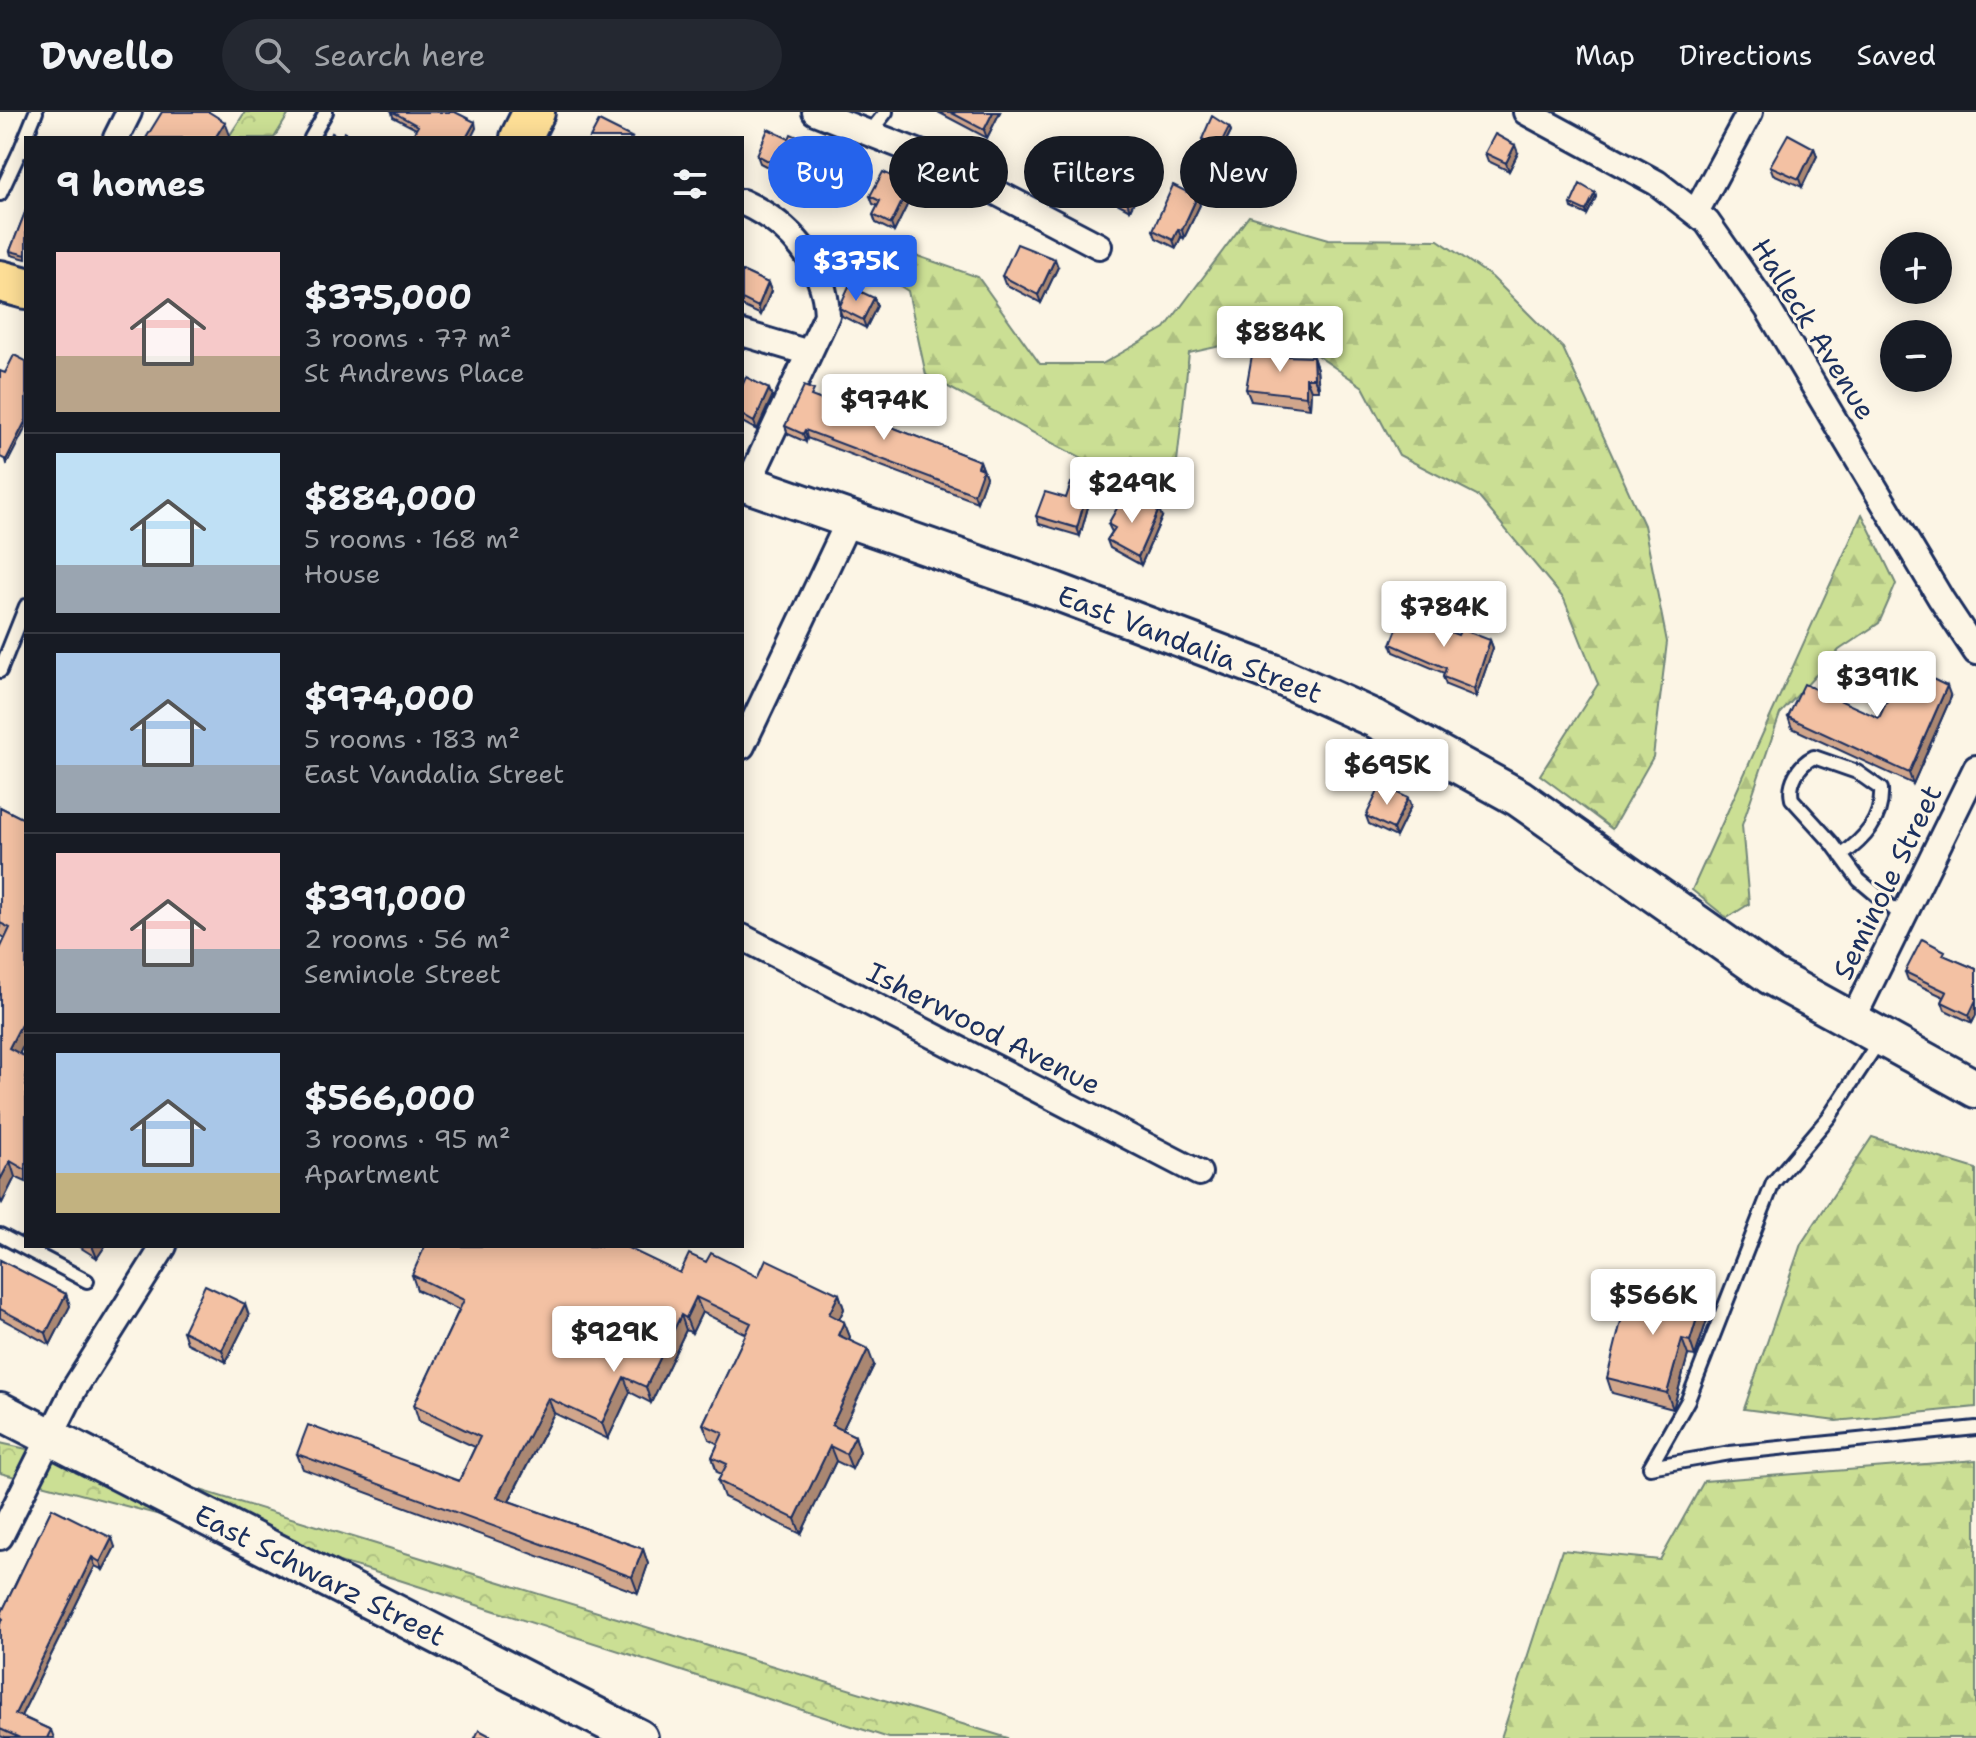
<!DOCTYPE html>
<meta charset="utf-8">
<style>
:root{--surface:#171b24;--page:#242831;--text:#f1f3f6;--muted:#9ea1a6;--line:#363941;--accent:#2563eb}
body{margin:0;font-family:"Shantell Sans",sans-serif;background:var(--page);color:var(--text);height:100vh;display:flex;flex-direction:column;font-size:30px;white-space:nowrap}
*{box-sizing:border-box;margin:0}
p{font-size:26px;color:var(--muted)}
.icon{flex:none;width:44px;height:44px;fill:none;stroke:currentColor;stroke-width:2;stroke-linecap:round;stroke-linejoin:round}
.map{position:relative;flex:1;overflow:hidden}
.side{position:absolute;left:24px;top:24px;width:720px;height:1112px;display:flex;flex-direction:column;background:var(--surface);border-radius:0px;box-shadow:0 4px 20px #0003}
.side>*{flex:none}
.hud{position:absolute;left:768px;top:24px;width:760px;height:72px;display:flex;gap:16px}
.buttons{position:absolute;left:1880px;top:120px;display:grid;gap:16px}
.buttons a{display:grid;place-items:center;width:72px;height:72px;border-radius:50%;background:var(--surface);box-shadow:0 4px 20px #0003;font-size:40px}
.price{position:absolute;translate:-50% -68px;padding:0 18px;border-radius:8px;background:#fff;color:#222;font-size:26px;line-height:52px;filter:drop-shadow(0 2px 4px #0008)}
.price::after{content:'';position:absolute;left:50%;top:48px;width:24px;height:18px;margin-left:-12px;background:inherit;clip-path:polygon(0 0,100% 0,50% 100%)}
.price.on{background:var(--accent);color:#fff}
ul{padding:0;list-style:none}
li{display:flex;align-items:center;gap:24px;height:200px;padding:0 32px}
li+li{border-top:2px solid var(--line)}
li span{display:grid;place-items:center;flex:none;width:224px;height:160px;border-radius:0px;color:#555}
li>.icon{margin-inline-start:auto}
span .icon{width:96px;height:96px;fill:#fffc;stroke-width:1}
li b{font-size:34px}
h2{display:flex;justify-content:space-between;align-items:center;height:96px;padding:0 32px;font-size:34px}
.chip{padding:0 28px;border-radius:36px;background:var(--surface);box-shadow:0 4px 20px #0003;font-size:28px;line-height:72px}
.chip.on{background:var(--accent);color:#fff}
header{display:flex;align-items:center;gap:48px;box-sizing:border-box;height:112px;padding:0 40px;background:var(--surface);border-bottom:2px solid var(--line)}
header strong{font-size:38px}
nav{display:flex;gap:44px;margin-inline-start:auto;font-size:28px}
.search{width:560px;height:72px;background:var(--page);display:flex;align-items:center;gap:20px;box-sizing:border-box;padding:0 28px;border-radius:44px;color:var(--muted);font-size:30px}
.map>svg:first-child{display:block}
</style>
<header>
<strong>Dwello</strong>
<div class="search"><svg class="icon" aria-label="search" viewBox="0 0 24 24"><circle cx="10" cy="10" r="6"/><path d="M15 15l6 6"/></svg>Search here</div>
<nav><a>Map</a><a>Directions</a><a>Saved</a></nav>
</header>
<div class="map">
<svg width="1976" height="1626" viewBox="0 0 1976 1626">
<defs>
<pattern id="forest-firs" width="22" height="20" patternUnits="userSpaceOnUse" patternTransform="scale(2)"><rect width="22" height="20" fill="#cbdf94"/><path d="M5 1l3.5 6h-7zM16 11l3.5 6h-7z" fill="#aec082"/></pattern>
<pattern id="park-crowns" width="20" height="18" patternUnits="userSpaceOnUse" patternTransform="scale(2)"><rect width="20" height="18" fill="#cbdf94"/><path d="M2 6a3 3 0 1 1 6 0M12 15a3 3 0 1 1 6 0" fill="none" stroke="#aec082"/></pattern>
</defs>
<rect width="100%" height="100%" fill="#fcf5e5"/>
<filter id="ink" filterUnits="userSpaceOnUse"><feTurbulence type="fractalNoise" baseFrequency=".0125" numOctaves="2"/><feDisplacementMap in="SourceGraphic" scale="16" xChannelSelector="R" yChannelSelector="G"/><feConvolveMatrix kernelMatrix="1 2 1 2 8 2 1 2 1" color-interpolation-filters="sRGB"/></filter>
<g filter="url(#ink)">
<path fill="url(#forest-firs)" stroke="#738779" stroke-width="2" d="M1249 104 1329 127 1438 128 1492 165 1563 236 1644 413 1667 530 1653 645 1612 717 1540 663 1598 572 1564 487 1477 383 1399 343 1363 275 1283 220 1189 241 1177 350 1108 361 926 263 908 179 844 137 892 135 978 165 1040 252H1102L1165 216Z
M1862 402 1896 472 1879 511 1839 538 1780 602 1742 713 1749 792 1727 806 1692 778Z
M1872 1025 1976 1057V1295L1836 1309 1744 1297 1801 1132Z
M1976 1348V1626H1501L1562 1438 1660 1448 1704 1369Z"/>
<path fill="url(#park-crowns)" stroke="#738779" stroke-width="2" d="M245 0H290L274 26H228Z
M0 1331 174 1370 1008 1626H889L362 1456 0 1361Z"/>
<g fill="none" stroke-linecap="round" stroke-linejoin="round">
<defs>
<path id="lane" d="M870 20 886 0
M311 26 326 0
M20 39 36 0
M0 82 20 39H26
M0 559 26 494
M1841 744C1864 727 1883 708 1881 677L1857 660 1814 645C1799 652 1788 671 1792 687L1832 731 1859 768 1903 805
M1879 929 1829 1005 1773 1071 1688 1288 1650 1355 1730 1341 1976 1316
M0 1123 87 1169"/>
<path id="street" d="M815 0 925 43 1099 134
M1526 0 1657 71 1707 110 1768 197 1941 487 1976 540
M116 26 129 0
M742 90C789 111 825 151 827 203L748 372
M1696 100 1750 0
M742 221 809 241
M742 634 850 406
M742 825 1199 1061
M1851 911 1976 656
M0 1425 74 1277 164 1134"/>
<path id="secondary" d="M742 370 1055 479 1271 560 1375 607 1519 686 1771 864 1976 977
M0 1299 639 1626"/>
<path id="primary" d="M521 26 534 0
M0 169 26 176"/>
</defs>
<use href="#lane" stroke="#1b2f5e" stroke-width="18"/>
<use href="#street" stroke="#1b2f5e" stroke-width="30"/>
<use href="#secondary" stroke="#1b2f5e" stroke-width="42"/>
<use href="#primary" stroke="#1b2f5e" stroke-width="46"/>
<use href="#lane" stroke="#fcf5e5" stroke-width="12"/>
<use href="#street" stroke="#fcf5e5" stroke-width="24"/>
<use href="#secondary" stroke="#fcf5e5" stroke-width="36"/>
<use href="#primary" stroke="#fdde96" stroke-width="40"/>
</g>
<path fill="#d1a68c" stroke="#1b2f5e" stroke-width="2" d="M392 0 476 16 416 17 393 5Z
M938 0H1000L987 26Z
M1229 15 1231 19 1221 39 1203 31 1202 27Z
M1814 36 1817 44 1802 75 1773 62 1770 54Z
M813 38 822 45 825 53 813 79 760 51 757 43Z
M1485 41H1518L1509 59 1488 49Z
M1131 47 1134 55 1132 58 1140 62 1143 70 1130 98 1083 73 1080 65 1106 48Z
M910 73 913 81 894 120 876 111 873 103 878 94 873 92 870 84Z
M1595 81 1596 85 1587 103 1572 96 1571 92Z
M1197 85 1200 93 1184 126 1181 125 1176 136 1156 126 1153 118Z
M26 98V147L11 143 10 139Z
M1058 155 1041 191 1005 172 1002 164Z
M742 159 768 171 771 179 761 203 742 194Z
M874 186 877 194 866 216 842 204 839 196Z
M1313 245 1317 257 1319 278H1311L1310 296 1251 289 1246 277Z
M742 274 769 277 772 285 757 318 742 310Z
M816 286 980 349 986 365 977 390 807 326 806 330 788 322 785 314Z
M1088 376 1091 384 1080 424 1039 412 1036 404 1066 386Z
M1162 405 1141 453 1110 436 1107 428 1112 420 1108 412Z
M1458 523 1490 528 1493 536 1476 585 1446 573 1443 565 1444 561 1394 540 1391 532Z
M1951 585 1913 672 1792 616 1788 605 1879 606Z
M1411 694 1396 725 1369 712 1366 704Z
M0 695 26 708V929L19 942 26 945V1070L15 1065 2 1091 0 1090V837L5 826 0 823Z
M1947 845 1976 857V903L1972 911 1945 898 1942 890 1944 885 1908 868 1905 860Z
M78 1134H105L97 1146Z
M0 1148 66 1182 70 1194 50 1233 0 1206Z
M706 1150 758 1165 839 1182 844 1197 839 1207 844 1210 850 1225 849 1228 874 1253 842 1318 855 1324 860 1340 852 1357 836 1349 801 1422 724 1385 718 1369 722 1362 717 1360 712 1345 718 1332 709 1327 703 1312 746 1222 702 1200 692 1221 686 1218 651 1291 630 1280 608 1327 554 1301 509 1389 643 1437 648 1452 638 1481 303 1357 297 1342 459 1369 475 1335 419 1309 414 1293 459 1198 417 1178 412 1163 680 1161Z
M1658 1185 1703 1186 1709 1202 1695 1244 1688 1243 1673 1297 1612 1281 1607 1266Z
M249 1204 226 1250 187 1231 183 1219Z
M52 1396 115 1435 103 1458 95 1454 21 1604 51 1618 54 1626H5L0 1624V1512L1 1510 0 1504Z"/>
<path fill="#aa8772" stroke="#1b2f5e" stroke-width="2" d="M993 0H1000L987 26 984 18Z
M225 10 231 26H215Z
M475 10 476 16 471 26H466Z
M1229 15 1231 19 1221 39 1219 35Z
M1515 33 1518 41 1509 59 1506 51Z
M1814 36 1817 44 1802 75 1799 67Z
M822 45 825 53 813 79 810 71Z
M1131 47 1134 55 1129 64 1126 56Z
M1140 62 1143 70 1130 98 1127 90Z
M910 73 913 81 894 120 891 112Z
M1595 81 1596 85 1587 103 1586 99Z
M1197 85 1200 93 1184 126 1182 118Z
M1178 117 1181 125 1176 136 1173 128Z
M1055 147 1058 155 1041 191 1038 183Z
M768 171 771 179 761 203 758 195Z
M874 186 877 194 866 216 863 208Z
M1313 245 1317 257 1319 278 1314 266Z
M1306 266 1311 278 1310 296 1306 284Z
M769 277 772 285 757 318 754 310Z
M26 308V315L7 352 6 348Z
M805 318 807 326 806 330 803 322Z
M980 349 986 365 977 390 974 382 978 355Z
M1088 376 1091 384 1080 424 1077 416Z
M1159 397 1162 405 1141 453 1138 445Z
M1490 528 1493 536 1476 585 1474 577Z
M1947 574 1951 585 1913 672 1909 661Z
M1408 686 1411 694 1396 725 1393 717Z
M1976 888V903L1972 911 1969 903Z
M26 903V929L14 951 9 936Z
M10 1049 15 1065 2 1091 0 1086V1068Z
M92 1134H105L97 1146Z
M66 1182 70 1194 50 1233 46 1221Z
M839 1182 844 1197 834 1218 829 1202Z
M696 1185 702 1200 692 1221 686 1206Z
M1703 1186 1709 1202 1695 1244 1690 1229Z
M245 1192 249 1204 226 1250 222 1238Z
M681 1203 686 1218 651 1291 646 1275Z
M844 1210 850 1225 844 1238 838 1223Z
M1682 1227 1688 1243 1673 1297 1667 1281Z
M868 1237 874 1253 837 1329 832 1313Z
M624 1265 630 1280 608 1327 602 1311Z
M548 1286 554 1301 503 1400 497 1385Z
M855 1324 860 1340 852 1357 846 1342Z
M830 1334 836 1349 801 1422 795 1407Z
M112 1426 115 1435 103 1458 100 1450Z
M643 1437 648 1452 638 1481 632 1465Z
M92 1445 95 1454 18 1610 15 1602Z"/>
<path fill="#f3c1a3" stroke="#1b2f5e" stroke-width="2" d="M162 0H209L225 10 215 26H146Z
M393 0H455L475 10 466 26H411L418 14Z
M950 0H993L984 18Z
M1212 4 1229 15 1219 35 1202 27Z
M599 9 633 26H590Z
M768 17 789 27 791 22 810 30 807 36 822 45 810 71 757 43Z
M344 20 356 26H342Z
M332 21 342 26H330Z
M1495 22 1515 33 1506 51 1485 41Z
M1788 22 1814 36 1799 67 1770 54Z
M1112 38 1131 47 1126 56 1140 62 1127 90 1080 65 1092 41 1106 48Z
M883 60 910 73 891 112 873 103 880 89 870 84Z
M1580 72 1595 81 1586 99 1571 92Z
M1173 73 1197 85 1182 118 1178 117 1173 128 1153 118Z
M26 98V143L10 139Z
M1017 132 1055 147 1038 183 1002 164Z
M742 159 768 171 758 195 742 187Z
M849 174 874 186 863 208 839 196Z
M14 243 26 249V308L6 348 0 345V259L5 261Z
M1252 243 1313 245 1314 266H1306V284L1246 277Z
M746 265 769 277 754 310 742 303V274Z
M804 274 814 278 811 284 980 349 978 355 983 357 974 382 805 318 803 322 785 314Z
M1071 371 1088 376 1077 416 1036 404 1045 380 1066 386Z
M1129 385 1159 397 1138 445 1107 428 1115 416 1108 412 1120 391 1125 393Z
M1403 502 1458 523 1461 517 1490 528 1474 577 1443 565 1446 556 1391 532Z
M1904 553 1947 574 1909 661 1788 605 1804 572 1879 606Z
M1381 673 1408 686 1393 717 1366 704Z
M0 695 26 708V903L9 936 26 945V1058L10 1049 0 1068V837L10 816 0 811Z
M1922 827 1945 839 1943 843 1976 857V888L1969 903 1942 890 1947 880 1905 860Z
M425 1134H624L680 1161 689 1142 706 1150 711 1141 758 1165 766 1147 839 1182 829 1202 844 1210 838 1223 868 1237 832 1313 855 1324 846 1342 830 1334 795 1407 718 1369 727 1352 712 1345 723 1321 703 1312 751 1211 696 1185 686 1206 681 1203 646 1275 624 1265 602 1311 548 1286 497 1385 643 1437 632 1465 297 1342 308 1313 459 1369 480 1325 414 1293 464 1188 412 1163Z
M0 1148 66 1182 46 1221 0 1197Z
M205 1173 245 1192 222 1238 183 1219Z
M1660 1176 1703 1186 1690 1229 1682 1227 1667 1281 1607 1266 1629 1177 1658 1185Z
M52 1396 112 1426 100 1450 92 1445 15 1602 51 1618 47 1626H20L0 1617V1512L3 1507 0 1504Z
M479 1618 494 1626H475Z"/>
</g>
<g text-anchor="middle" stroke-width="6" stroke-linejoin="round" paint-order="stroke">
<g font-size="28" fill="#1b2f5e" stroke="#fcf5e5">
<text transform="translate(1814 217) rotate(58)" y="10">Halleck Avenue</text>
<text transform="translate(1190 532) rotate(21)" y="10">East Vandalia Street</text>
<text transform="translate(1887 770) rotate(-64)" y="10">Seminole Street</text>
<text transform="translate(984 916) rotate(27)" y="10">Isherwood Avenue</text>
<text transform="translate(320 1463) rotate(27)" y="10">East Schwarz Street</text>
</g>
</g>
</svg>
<div class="buttons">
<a>+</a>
<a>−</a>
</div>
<b class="price on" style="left:856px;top:191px">$375K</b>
<b class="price" style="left:1280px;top:262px">$884K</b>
<b class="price" style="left:884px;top:330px">$974K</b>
<b class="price" style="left:1132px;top:413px">$249K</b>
<b class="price" style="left:1444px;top:537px">$784K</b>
<b class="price" style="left:1877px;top:607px">$391K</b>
<b class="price" style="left:1387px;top:695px">$695K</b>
<b class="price" style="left:1653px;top:1225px">$566K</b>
<b class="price" style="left:614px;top:1262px">$929K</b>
<div class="hud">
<a class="chip on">Buy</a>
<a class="chip">Rent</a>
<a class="chip">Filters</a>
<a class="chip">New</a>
</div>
<section class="side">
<h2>9 homes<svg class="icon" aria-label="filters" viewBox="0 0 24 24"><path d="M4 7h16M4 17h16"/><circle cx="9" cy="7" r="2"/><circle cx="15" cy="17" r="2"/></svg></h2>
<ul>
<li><span style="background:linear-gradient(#f6c9c9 65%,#b9a48a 0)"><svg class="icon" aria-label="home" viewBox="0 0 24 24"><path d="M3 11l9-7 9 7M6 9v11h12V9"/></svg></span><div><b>$375,000</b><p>3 rooms · 77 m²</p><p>St Andrews Place</p></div></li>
<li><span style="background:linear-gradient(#bfe0f5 70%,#9aa5b1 0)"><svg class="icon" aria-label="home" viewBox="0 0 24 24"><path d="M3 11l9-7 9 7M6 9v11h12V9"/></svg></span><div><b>$884,000</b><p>5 rooms · 168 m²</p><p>House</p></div></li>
<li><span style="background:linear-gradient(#a9c7e8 70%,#9aa5b1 0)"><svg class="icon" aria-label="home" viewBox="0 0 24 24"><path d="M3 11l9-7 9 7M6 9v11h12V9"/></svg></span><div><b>$974,000</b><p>5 rooms · 183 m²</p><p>East Vandalia Street</p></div></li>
<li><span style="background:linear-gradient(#f6c9c9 60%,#9aa5b1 0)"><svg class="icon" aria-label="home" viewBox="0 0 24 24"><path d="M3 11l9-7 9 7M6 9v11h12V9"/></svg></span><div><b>$391,000</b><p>2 rooms · 56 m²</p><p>Seminole Street</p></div></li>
<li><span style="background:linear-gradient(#a9c7e8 75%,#c2b280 0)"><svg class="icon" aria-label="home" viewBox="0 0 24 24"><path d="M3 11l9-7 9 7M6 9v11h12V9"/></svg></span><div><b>$566,000</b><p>3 rooms · 95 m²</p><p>Apartment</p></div></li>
</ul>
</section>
</div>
